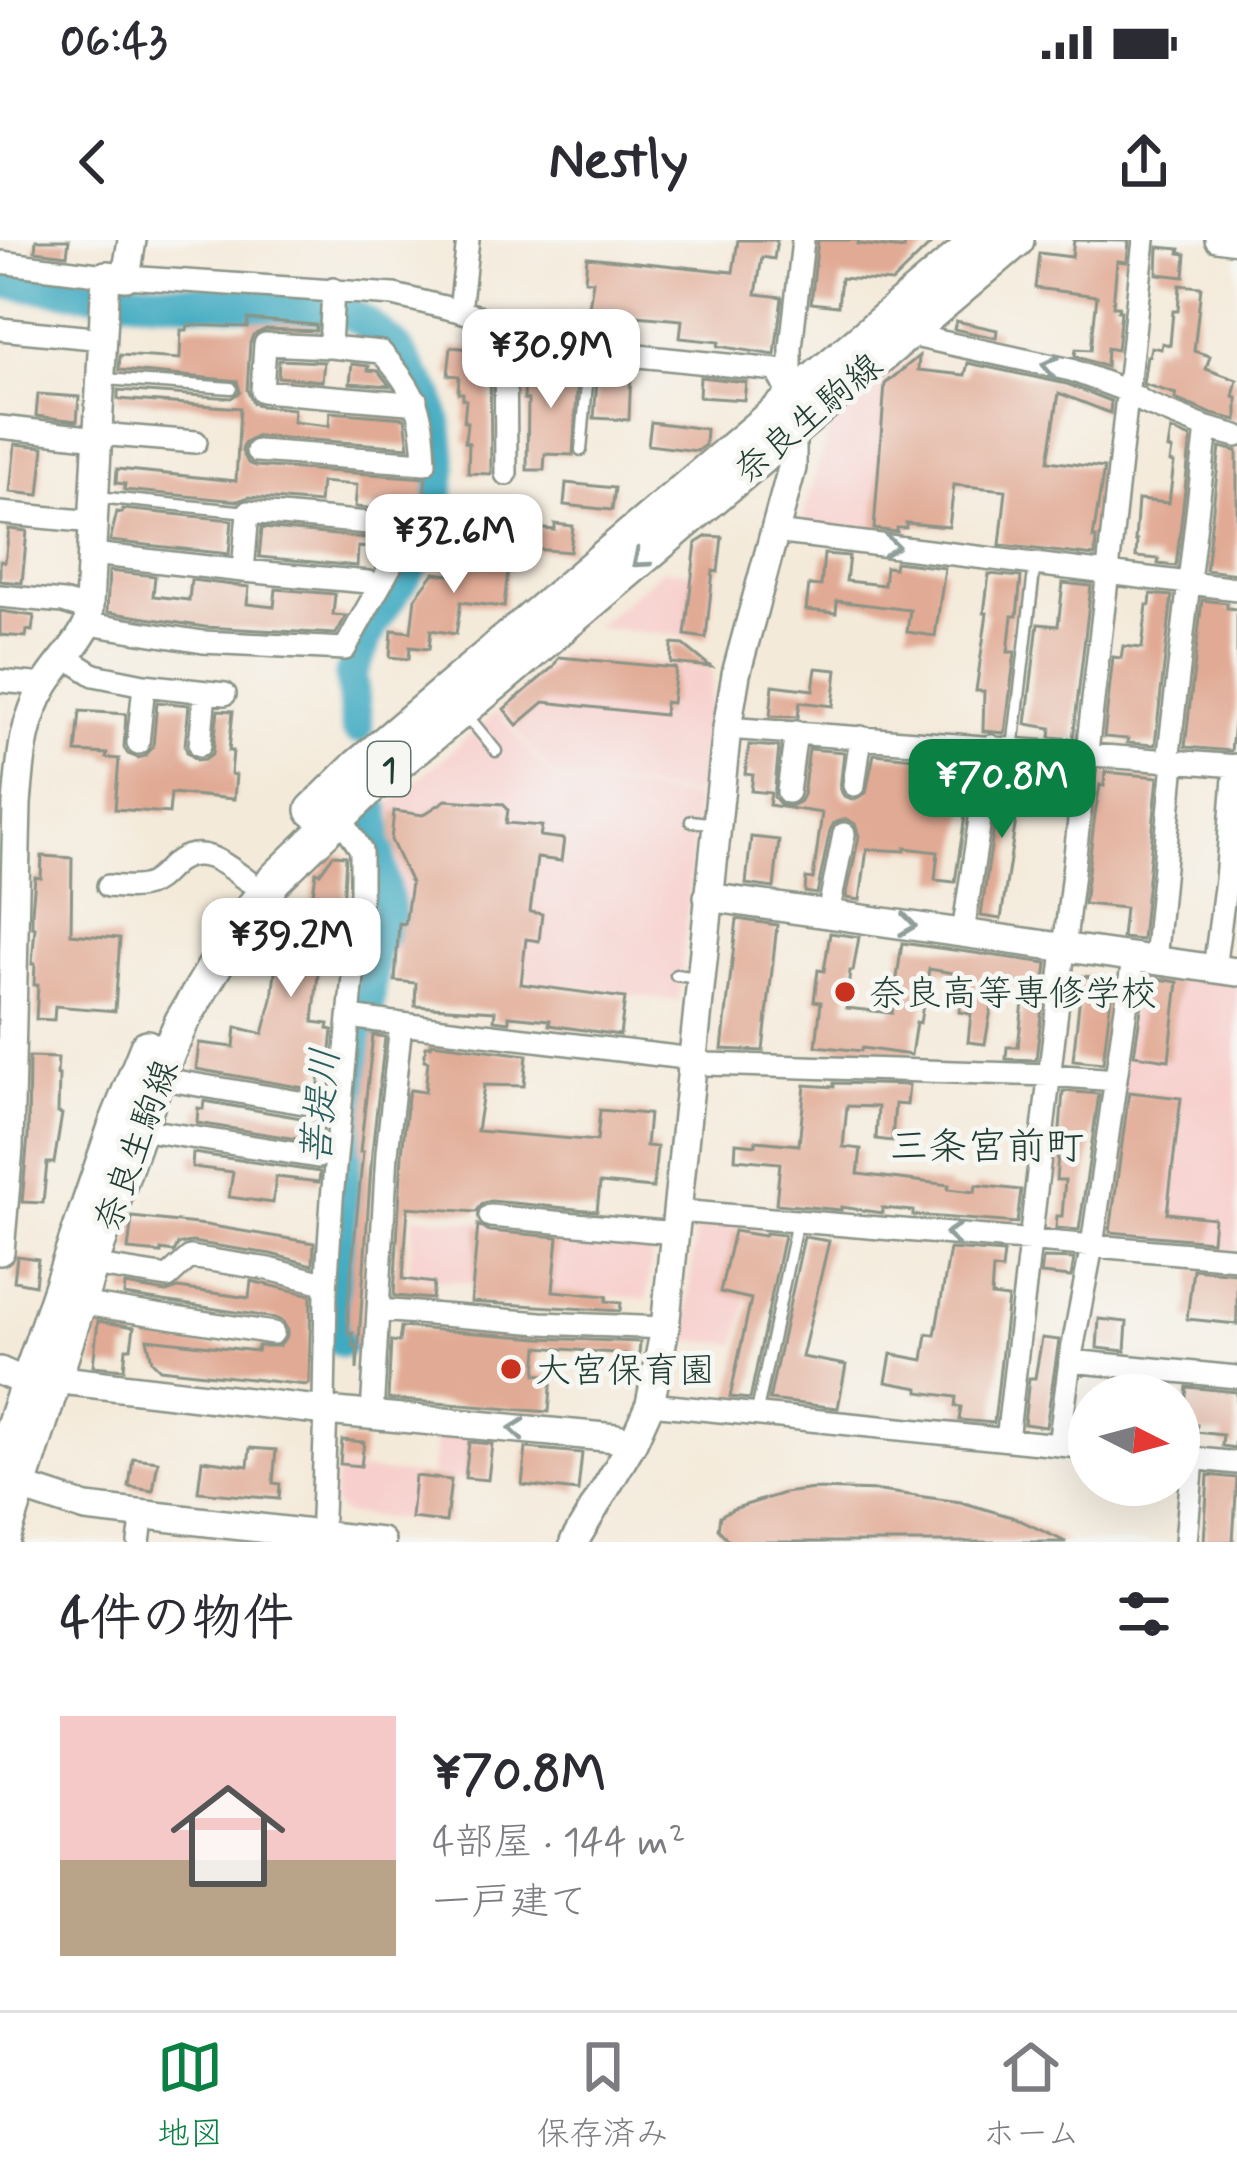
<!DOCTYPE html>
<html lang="ja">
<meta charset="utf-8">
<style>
:root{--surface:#fff;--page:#f2f2f3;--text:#2b2b33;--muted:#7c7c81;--line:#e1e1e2;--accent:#0b8043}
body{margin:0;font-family:Mynerve,"Klee One",sans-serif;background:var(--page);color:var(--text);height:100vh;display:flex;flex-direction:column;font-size:45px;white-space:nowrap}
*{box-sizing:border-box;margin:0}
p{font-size:39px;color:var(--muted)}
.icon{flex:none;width:66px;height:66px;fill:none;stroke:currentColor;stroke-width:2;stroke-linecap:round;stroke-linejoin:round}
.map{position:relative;height:1302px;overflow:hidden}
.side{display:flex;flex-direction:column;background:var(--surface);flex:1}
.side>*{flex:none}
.needle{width:78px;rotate:96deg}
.buttons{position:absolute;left:1068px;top:1134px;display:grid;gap:24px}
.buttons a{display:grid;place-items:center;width:132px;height:132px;border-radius:50%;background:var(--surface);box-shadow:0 12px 48px #0002;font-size:60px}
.price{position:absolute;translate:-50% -102px;padding:0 27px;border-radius:24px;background:#fff;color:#222;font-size:39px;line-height:78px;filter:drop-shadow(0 3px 6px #0008)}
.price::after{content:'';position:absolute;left:50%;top:72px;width:36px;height:27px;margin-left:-18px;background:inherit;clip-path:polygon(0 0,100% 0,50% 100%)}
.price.selected{background:var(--accent);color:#fff}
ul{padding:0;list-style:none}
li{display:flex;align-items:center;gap:36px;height:300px;padding:0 60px}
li+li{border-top:3px solid var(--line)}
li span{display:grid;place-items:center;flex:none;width:336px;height:240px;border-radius:0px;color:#555}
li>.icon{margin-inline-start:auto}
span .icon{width:144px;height:144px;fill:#fffc;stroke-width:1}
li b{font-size:51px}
h2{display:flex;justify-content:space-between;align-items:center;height:144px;padding:0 60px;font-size:51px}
.status{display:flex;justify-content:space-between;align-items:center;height:84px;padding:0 60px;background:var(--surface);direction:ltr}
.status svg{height:33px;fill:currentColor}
header{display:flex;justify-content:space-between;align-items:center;height:156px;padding:0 60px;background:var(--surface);font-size:54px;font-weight:700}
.tabs{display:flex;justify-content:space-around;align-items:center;height:168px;border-top:3px solid var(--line);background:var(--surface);font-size:33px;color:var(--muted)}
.tabs a{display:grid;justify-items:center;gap:6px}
.tabs .selected{color:var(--accent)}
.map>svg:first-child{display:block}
</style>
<div class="status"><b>06:43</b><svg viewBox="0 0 49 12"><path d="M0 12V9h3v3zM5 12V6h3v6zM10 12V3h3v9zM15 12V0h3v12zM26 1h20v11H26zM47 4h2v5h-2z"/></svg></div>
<header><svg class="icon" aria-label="back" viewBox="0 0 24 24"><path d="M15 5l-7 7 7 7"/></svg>Nestly<svg class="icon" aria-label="share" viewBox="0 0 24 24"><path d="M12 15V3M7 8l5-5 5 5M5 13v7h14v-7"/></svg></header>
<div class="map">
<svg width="1237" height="1302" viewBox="0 0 1237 1302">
<rect width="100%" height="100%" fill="#f6f6f2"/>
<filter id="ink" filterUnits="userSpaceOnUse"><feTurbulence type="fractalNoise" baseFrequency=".00833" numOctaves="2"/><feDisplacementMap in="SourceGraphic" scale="24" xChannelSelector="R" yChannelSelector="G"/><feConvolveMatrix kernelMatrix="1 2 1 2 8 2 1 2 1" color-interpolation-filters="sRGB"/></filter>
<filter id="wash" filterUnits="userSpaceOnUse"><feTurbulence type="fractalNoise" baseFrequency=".004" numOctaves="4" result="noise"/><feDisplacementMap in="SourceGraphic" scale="48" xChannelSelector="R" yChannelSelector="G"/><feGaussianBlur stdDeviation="2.7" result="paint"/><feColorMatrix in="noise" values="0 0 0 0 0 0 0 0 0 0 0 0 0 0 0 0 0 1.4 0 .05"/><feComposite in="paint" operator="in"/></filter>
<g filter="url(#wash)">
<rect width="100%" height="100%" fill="#f4eada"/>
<path fill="#f7d0cd" d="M913 116 925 119 910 303 800 289 831 183Z
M663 329 716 334 709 399 595 387Z
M560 414 713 430 697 554 555 538 499 470Z
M497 471 554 540 697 557 679 761 526 741V730L390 711 397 649 378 575Z
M1138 728 1237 739V1011L1097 1000Z
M414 976 653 998 647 1059 408 1037Z
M696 979 763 986 737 1104 685 1101Z
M437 1188 494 1194 489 1242 453 1238 448 1284 343 1274 334 1264 337 1227 431 1237Z"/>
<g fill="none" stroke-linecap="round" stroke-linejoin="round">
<path stroke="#41aac1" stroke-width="33" d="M0 42 137 57 313 67 348 73 367 84 397 109 429 158 437 188 441 227 438 256 428 302 373 383 351 434 357 488
M342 1101 349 959 374 710 390 676 382 638 374 571"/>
</g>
<g id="blocks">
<path fill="#e1aa94" d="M36 0H69L67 15 35 11Z
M738 0H777L774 19 762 17 756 54 782 57 775 115 718 106 719 102 680 98 682 80 613 74V78L625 79 623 92 597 89 596 96 578 92 580 73 588 74 593 41 585 40 587 17 733 32Z
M818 0H859L858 4 904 9 905 0H935L892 42 841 38 838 66 811 63Z
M1074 0 1129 1 1127 22 1117 21 1113 66H1119L1118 71H1121L1117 110 1107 108 1106 127 1075 116 1076 109 1091 110 1097 56 1035 48 1039 13 1072 17Z
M1158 7 1180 9 1179 13 1186 14 1184 37 1157 34Z
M1180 45 1201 47 1194 111 1210 116 1206 129 1237 140 1233 157 1237 158V180L1212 174 1175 159 1176 154 1143 144 1147 116H1149L1151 107 1161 109 1162 103 1170 105 1173 71H1178Z
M248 79 316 85V91L266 89 253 95 250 103 247 150 253 163 261 166 294 169 293 182 329 186 330 172 405 178 409 207 257 196 244 204 242 211 248 223 256 226 426 238 422 276 412 272 355 267 357 245 321 242 319 263 249 257 238 261 124 250 125 244 116 243 117 229 236 241 240 168 118 159V150L231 158 240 152 237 141 119 130 120 115 180 119 181 90H187L188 85 247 87Z
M956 81 997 90 996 98 954 89Z
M451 107 490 111 491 234 468 233 469 203 465 202 467 182H464L466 160 463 159V153H458L459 136 448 135Z
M919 116 918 130 965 135 968 123 1067 144 1111 161 1110 173 1059 153 1048 221 1104 228 1093 298H1096L1095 316 1000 305 1006 250 954 245 949 287 906 283V288H897V292L874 289 885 144Z
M279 120 324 122 322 141 278 137Z
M553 121 579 123 573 215 545 214 544 230H527L528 160 524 159 526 127 553 129Z
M352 124 369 126 368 130 378 131 390 146 350 143Z
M598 128 631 131 629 180 594 178Z
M700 137 746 142 744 160 699 157Z
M38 154 79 157 77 181 36 176Z
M651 182 706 189 705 205 697 211 648 205Z
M1171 190 1191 198 1176 326 1158 324 1159 319 1136 317 1137 301H1135L1138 260 1169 263 1174 223 1170 222 1172 210 1168 209Z
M15 204 44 207 39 255 10 252Z
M1220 207 1237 211V334L1206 330Z
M566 243 615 248 612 270 564 265Z
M122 269 232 280 229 314 110 301 117 272 122 273Z
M555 284 573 286 570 312 520 308 522 287 555 290Z
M262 288 388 300 383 309 358 307 357 326 259 317Z
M9 289 27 291 22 343 0 341V321L5 322Z
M707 296 722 297 718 332 713 331 706 398 685 395 696 303Z
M453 305 510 311 504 367 461 362 456 394 431 390 429 409 410 407 409 419 390 417 392 390 411 392 415 358 434 333 449 335Z
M824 314 849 316 846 341 884 345 886 327 894 328 895 322 945 328 935 396 907 392 910 370 837 361 836 373 806 370 809 345 821 346Z
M109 331 155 336 153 356 189 360 191 340 249 347 247 364 274 367 276 349 335 354 333 375 346 376 336 394 205 387 107 372Z
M989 334 1021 337 1017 376H1012L1008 412H1015L1005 493 983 491 984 451H976L987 373H984Z
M1063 343 1091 346 1073 499 1050 497 1051 488 1026 484 1038 384 1058 386Z
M1151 354 1172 356 1155 505 1127 503 1128 499 1104 497 1113 417 1121 418 1123 406 1142 408 1147 365H1150Z
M1202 360 1227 363V368L1237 369V453L1231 511 1185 507Z
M0 371 34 376 32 391 27 390 26 397 0 395Z
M672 404 684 405 711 427 671 423Z
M559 417 676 428 672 463 665 462 664 475 544 462 517 485 504 469 553 427Z
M816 428 837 430 833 466 800 462 798 477 770 476 773 445 813 450Z
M157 462 189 465 185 505 187 512 197 520 205 519 213 513 218 470 233 471 229 511H233L231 534 236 535 234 559 171 553 169 573 115 569 119 519 106 518 107 514 76 512 80 471 126 474 124 508 128 514 138 518 145 516 153 506Z
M749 505 779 507 774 557 780 564 787 567 799 562 803 555 809 509 844 512 840 549 844 556 853 560 866 553 874 514 923 519 922 521 956 526V521L973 523 955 642 935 640 938 612 905 608V611L867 609 860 660 846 658 859 596 855 584 846 579 834 583 830 590 817 654 805 652 806 638 813 639 822 573 769 565 771 553 751 551 753 535 745 534Z
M1003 524 1024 526 1001 679 981 676Z
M1105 532 1158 537 1142 700 1122 698 1125 668 1084 664 1095 574 1100 545 1104 546Z
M446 560 504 564 508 570 506 583 542 586 540 596 564 599 561 621 537 618 530 672 542 674 539 701 526 699 521 744 625 758 620 795 549 785 550 780 509 776V782L494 780 495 771 415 766 416 743 395 741 399 683 405 684 411 643 391 600 394 571 423 575Z
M751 597 779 600 774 648 746 644Z
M333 615 346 616 341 699H333L330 715 320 714 313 782 329 784 328 789 333 790 330 819 321 818 319 845 328 846 327 852 196 829 199 803 234 807 236 787 263 794 272 759 280 686 302 687 304 667 311 668 316 632 320 633Z
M42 616 72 618 71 694 120 698 115 771 55 766 54 780 36 779 38 745H34L35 724H32L35 687H32V672L35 637 41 638Z
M737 679 777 685 763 811 722 809Z
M830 693 859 697 853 731H850L846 768 892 773 902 703 1047 723 1036 820 1006 819 1007 807H1018L1025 744 996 741 985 804 968 802 971 774 959 772 961 764 955 763 959 734 929 729 920 783 916 782 911 815 862 808 861 811 816 806 821 762 814 761 818 730 824 731Z
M1082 736 1113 739 1103 823 1073 820Z
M1146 737 1178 742 1169 820 1134 815Z
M373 795 385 797 372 912 357 1130V1106H353V1093H348V1065L363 912H360Z
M431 803 527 815 524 846 484 845 477 891 597 901 600 870 649 874 646 906 657 907 653 948 600 943 597 971 491 961 483 963 476 972 408 967 403 1039 434 1043 432 1059 394 1056 402 914 408 856 410 850 425 852 428 821 424 820 426 806H431Z
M29 817 58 818 57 835H59L58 873 62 874 54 923H47L43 963 22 962 28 896Z
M834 843 909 845 907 865 895 864 892 901 876 899 878 867 847 866 843 907 861 909 858 934 933 943 949 945 948 949 975 952 976 945 1021 950 1017 983 913 975V971L882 968V973L841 967V970L776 964 780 923 735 919 736 903 756 905V901L799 905 805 845 834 847Z
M1063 851 1099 854 1079 990 1056 988 1057 976H1062L1065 940H1056Z
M1129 852 1181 858 1167 973 1214 978 1212 1001 1110 992Z
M204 861 324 882 322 903 197 883 198 868 203 869Z
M193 913 320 932 319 942 276 937 273 963 229 957 233 932 192 927Z
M132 977 206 985 314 1003 313 1025 271 1014 192 1002 178 1004 174 1012 161 1010V1013L128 1010Z
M478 985 489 991 558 997 553 1051 607 1056 606 1061 621 1063 620 1071 471 1062Z
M734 991 764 996 765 993 784 995 750 1159 730 1157 751 1059 720 1052Z
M804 997 829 1001 802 1117 846 1125 838 1168 769 1160Z
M950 1009 1004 1013 1002 1030 993 1029 991 1056 1008 1058 994 1183 959 1180 961 1167 955 1166 956 1157 919 1152V1148L886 1142 891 1114 923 1120 927 1094 935 1095Z
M17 1016 38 1019 35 1045 14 1041Z
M1043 1018 1074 1019 1071 1037 1041 1034Z
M1193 1029 1237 1033V1084L1187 1079Z
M251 1041 311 1055 309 1143 306 1145 160 1129 152 1121 147 1099 257 1111 258 1106H279L287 1096V1089L283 1082 275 1078 124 1055 125 1045 166 1052 178 1048 249 1058Z
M1099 1079 1127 1082 1125 1111 1097 1108Z
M98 1081 134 1087 131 1108H126L124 1129 93 1126Z
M401 1087 540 1098 640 1102 639 1115 538 1107 536 1134 552 1136 549 1172 388 1159 391 1101 399 1102Z
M1042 1098 1059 1100 1046 1187 1024 1184 1029 1138H1035Z
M1187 1147 1237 1152 1235 1208 1222 1206 1223 1195 1196 1192 1197 1185 1183 1184Z
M342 1200 364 1202 361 1226 340 1224Z
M469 1202 492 1204 488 1240 465 1238Z
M250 1208 276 1210 273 1243 280 1244 279 1259 198 1252 202 1220 248 1226Z
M526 1208 582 1213 578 1251 522 1245Z
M133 1218 158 1221 153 1251 129 1247Z
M1208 1235 1237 1238 1233 1302H1204Z
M415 1236 451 1240 446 1282 411 1278Z
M814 1249 880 1251 961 1262 1015 1278 1066 1302H730L718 1289 720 1276 733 1269 784 1253Z"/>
</g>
</g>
<g filter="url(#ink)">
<use href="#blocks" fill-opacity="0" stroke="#8a9487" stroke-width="3"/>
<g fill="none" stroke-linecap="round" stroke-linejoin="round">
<defs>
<path id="lane" d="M105 139 231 148
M581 210 590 111
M97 257 248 272
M464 472 496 511
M1013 508 1035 323
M691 581 716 584
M676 735 698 738
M756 1176 797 981"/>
<path id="street" d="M1216 0 1237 3
M0 22 106 35
M126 37 394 55 460 71 590 111 776 130 791 159
M460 71 468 0
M505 85 506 234
M0 89 104 99
M905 94 1071 130 1127 151 1145 163 1207 188 1237 196
M330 107 265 104 262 151 408 163 416 159
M791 155V108L803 0
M0 187 98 198
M98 194 196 202
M257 211 425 223C423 170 417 152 381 112L330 107 333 49
M0 273 93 282
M775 292 1237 349
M92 314 243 331 368 342 377 347
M0 356 63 362 89 370
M88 384 203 402 345 409C366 368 391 329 411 287L248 272 243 331
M66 417 94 435 144 445 225 454
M0 441 45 445
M727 488 1237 526
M138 503 144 445
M200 505 205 453
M1168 522 1207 188
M854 545 861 497
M788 552 796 492
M108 646C120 647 135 649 147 645 160 641 167 628 178 621 204 604 227 626 248 641
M828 674 844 594
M963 693 991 506
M1155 721 1174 522
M1214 729 1226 640 1235 525
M350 777 401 784
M157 838 328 867
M139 889 318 917
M678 971 1237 1018
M490 976 675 993
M91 1025 168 1037 190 1017 269 1029 316 1041
M78 1063 273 1093
M379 1070 541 1083 665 1088
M1070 1121 1237 1137
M650 1164 1089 1208
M372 1175 387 913 401 784 693 819 708 824 1050 835 1116 840
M1007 1200 1108 331 1144 0
M1059 1205 1070 1121 1092 1006 1133 719
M1180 1217 1237 1223
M139 1302 143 1274
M321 1302 326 1171 324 1162 326 1052 332 959 361 651V610L335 568
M1186 1302 1193 1219"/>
<path id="secondary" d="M708 657 1237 732
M0 1011 9 908 17 564C21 521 22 483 45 445 58 423 77 407 88 384L106 35 126 37 132 0
M0 1131 29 1144
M57 1136 70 1141 326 1171 616 1198 633 1202
M0 1240 86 1268 381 1302
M574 1302 633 1202 650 1164 665 1088 727 488 736 434 792 228V175"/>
<path id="primary" d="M313 570 358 526 979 0
M0 1224 116 884 147 807
M2 1302 91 1025 157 838 182 781 240 684 275 639 384 534 499 440 1017 0"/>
</defs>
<use href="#lane" stroke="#8a9487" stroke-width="15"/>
<use href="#street" stroke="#8a9487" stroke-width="26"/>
<use href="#secondary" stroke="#8a9487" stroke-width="32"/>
<use href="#primary" stroke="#8a9487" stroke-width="38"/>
<use href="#lane" stroke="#fff" stroke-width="10"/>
<use href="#street" stroke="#fff" stroke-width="21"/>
<use href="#secondary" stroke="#fff" stroke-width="27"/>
<use href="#primary" stroke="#fff" stroke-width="33"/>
</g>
<defs><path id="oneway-chevron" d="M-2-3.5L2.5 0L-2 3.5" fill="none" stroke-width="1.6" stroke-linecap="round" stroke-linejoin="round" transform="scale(3)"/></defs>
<g stroke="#8f9e9a">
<use href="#oneway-chevron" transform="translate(1050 126) rotate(-168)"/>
<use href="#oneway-chevron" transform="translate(891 306) rotate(7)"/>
<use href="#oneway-chevron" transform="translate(640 320) rotate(140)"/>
<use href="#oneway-chevron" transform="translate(908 685) rotate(8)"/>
<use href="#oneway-chevron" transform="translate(953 994) rotate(-175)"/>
<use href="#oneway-chevron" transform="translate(517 1189) rotate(-174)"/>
</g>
</g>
<g fill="#c8321e" stroke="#f6f6f2" stroke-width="4.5">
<circle cx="845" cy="752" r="12"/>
<circle cx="511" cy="1129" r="12"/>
</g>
<g text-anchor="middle" stroke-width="10" stroke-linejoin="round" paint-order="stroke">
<rect fill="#f6f6f2" stroke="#60746d" stroke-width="3" x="368" y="502" width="42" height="54" rx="9"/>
<g font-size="33" font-weight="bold" fill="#1f3d34">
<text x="389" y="541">1</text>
</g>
<g font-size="36" fill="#1f3d34" stroke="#f6f6f2">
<text transform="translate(807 177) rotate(-40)" y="13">奈良生駒線</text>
<text transform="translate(135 905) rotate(-70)" y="13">奈良生駒線</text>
</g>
<g font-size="36" fill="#1f3d34" stroke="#f6f6f2" text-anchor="start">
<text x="869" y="765">奈良高等専修学校</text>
<text x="535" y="1142">大宮保育園</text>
</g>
<g font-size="39" font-style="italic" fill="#295e5e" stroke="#f6f6f2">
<text transform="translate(319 866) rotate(-85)" y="14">菩提川</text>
</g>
<g font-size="39" fill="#1f3d34" stroke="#f6f6f2">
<text x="987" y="919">三条宮前町</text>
</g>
</g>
</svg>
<div class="buttons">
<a><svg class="needle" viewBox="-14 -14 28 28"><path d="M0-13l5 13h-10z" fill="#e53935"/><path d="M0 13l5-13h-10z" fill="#7c7c81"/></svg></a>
</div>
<b class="price" style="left:551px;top:171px">¥30.9M</b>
<b class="price" style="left:454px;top:356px">¥32.6M</b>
<b class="price selected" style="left:1002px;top:601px">¥70.8M</b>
<b class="price" style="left:291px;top:760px">¥39.2M</b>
</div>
<section class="side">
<h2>4件の物件<svg class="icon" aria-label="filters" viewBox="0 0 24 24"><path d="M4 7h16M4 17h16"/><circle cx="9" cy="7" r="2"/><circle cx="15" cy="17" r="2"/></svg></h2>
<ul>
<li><span style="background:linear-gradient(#f6c9c9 60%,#b9a48a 0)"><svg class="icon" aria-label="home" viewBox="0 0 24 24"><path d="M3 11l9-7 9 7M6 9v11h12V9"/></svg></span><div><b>¥70.8M</b><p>4部屋 · 144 m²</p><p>一戸建て</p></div></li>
</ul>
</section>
<nav class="tabs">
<a class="selected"><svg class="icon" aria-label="map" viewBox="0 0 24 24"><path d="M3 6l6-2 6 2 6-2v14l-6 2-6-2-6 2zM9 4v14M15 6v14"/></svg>地図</a>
<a><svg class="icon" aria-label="saved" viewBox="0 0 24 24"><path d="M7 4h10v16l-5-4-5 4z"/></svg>保存済み</a>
<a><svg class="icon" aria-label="home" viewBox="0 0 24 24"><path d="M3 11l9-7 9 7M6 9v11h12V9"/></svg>ホーム</a>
</nav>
